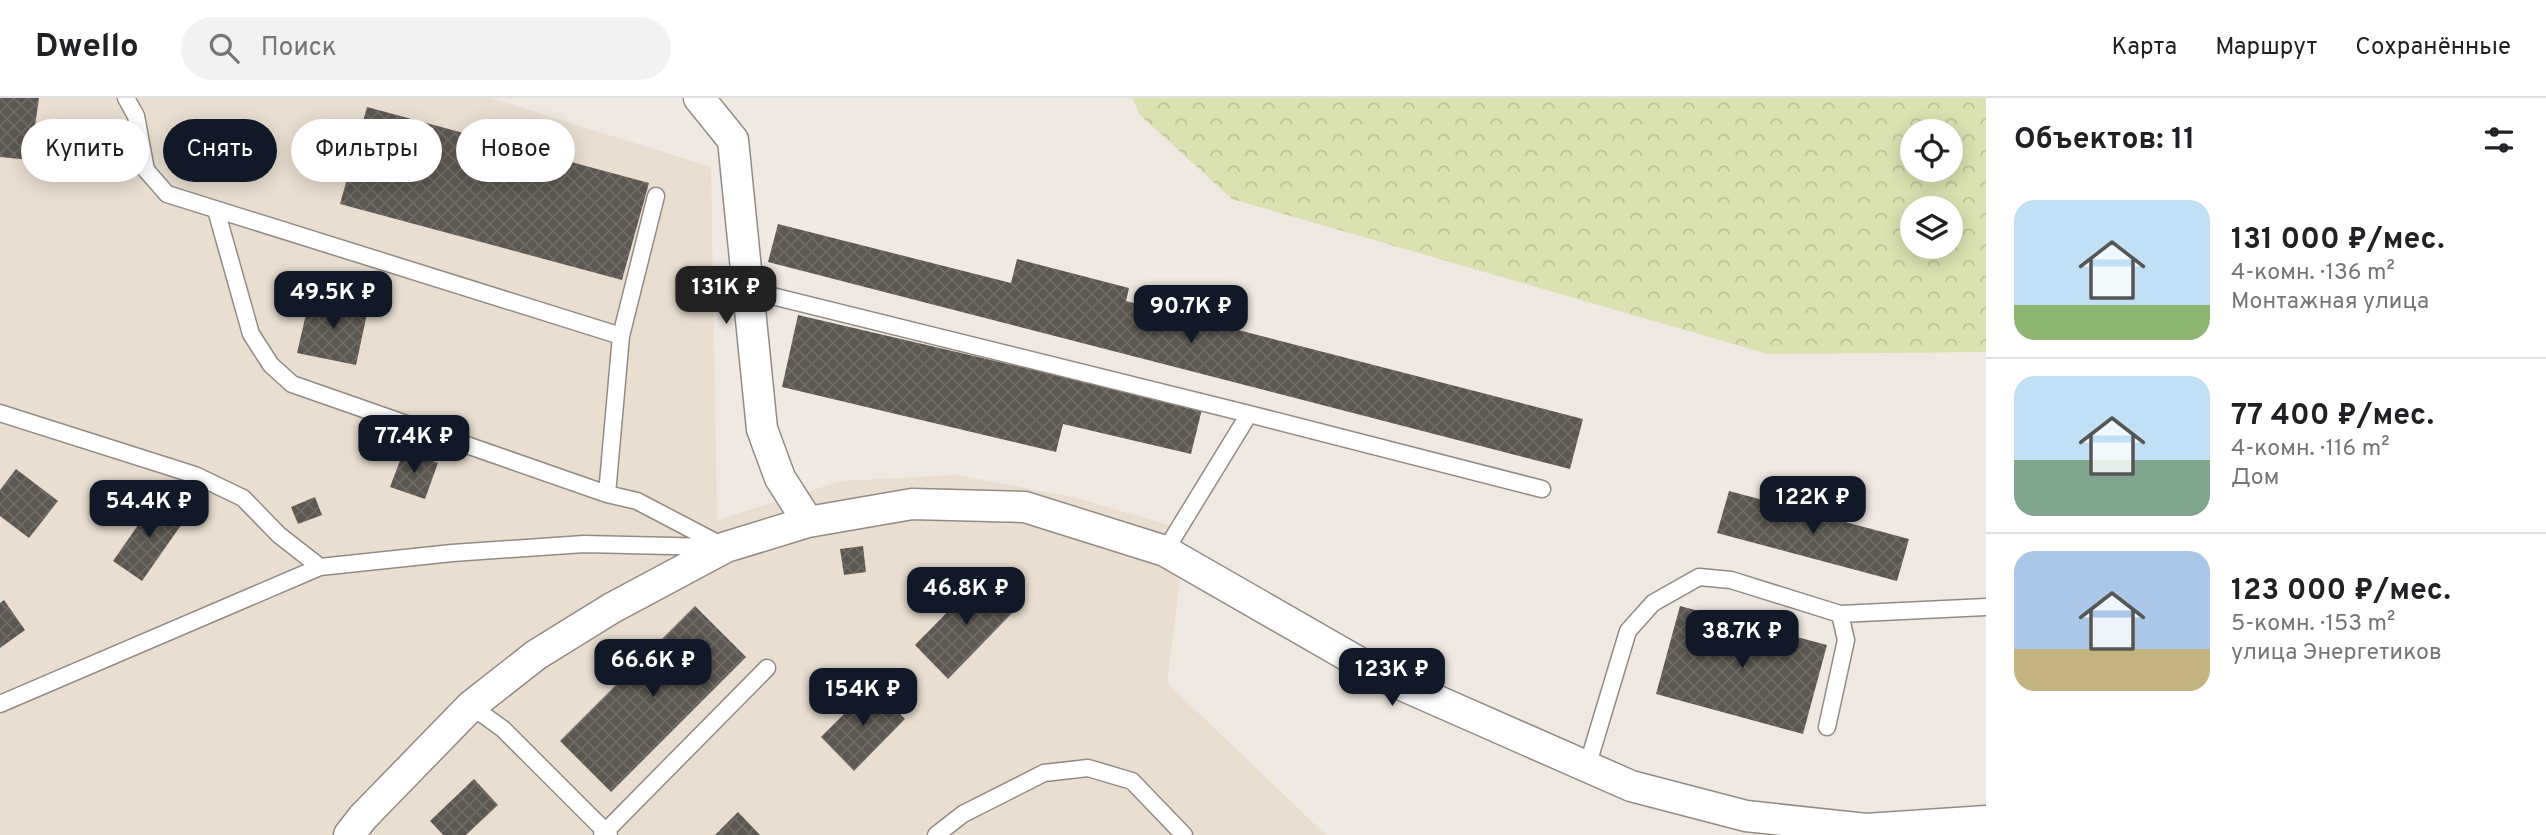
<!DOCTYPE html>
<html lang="ru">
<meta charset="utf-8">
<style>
:root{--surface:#fff;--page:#f2f2f2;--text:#202124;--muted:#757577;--line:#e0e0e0;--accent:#111827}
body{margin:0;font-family:Overpass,sans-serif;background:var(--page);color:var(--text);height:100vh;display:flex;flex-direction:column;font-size:26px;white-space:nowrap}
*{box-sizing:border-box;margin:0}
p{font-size:23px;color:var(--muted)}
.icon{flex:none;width:38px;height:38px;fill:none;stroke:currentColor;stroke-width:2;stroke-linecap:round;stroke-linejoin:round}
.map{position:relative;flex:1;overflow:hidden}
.details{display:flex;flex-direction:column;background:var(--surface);width:560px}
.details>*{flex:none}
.banner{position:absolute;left:21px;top:21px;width:665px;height:63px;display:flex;gap:14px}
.fabs{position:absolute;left:1900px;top:21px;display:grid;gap:14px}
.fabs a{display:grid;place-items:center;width:63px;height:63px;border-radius:50%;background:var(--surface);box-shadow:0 4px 18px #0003;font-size:35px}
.price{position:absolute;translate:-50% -60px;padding:0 16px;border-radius:14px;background:var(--accent);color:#fff;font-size:23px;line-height:46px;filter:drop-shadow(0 2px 4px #0008)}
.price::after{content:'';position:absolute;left:50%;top:42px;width:21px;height:16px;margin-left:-10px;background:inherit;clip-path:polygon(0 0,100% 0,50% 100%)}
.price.on{background:#222;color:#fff}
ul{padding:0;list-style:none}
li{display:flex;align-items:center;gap:21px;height:175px;padding:0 28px}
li+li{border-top:2px solid var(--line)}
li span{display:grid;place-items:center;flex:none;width:196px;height:140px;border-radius:21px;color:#555}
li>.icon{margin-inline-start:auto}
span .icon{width:84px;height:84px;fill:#fffc;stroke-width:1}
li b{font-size:30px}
h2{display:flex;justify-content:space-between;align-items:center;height:84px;padding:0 28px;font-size:30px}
.pill{padding:0 24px;border-radius:32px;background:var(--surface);box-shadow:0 4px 18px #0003;font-size:24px;line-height:63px}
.pill.on{background:var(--accent);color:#fff}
header{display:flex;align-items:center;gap:42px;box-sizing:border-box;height:98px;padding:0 35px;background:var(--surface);border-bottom:2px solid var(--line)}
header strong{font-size:33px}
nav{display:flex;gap:38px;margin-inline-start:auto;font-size:24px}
.search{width:490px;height:63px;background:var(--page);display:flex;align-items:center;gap:18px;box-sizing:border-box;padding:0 24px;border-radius:38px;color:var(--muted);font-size:26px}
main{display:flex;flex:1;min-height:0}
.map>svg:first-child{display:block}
</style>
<header>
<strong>Dwello</strong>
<div class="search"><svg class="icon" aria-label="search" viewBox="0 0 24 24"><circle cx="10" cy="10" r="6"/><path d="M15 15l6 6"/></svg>Поиск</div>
<nav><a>Карта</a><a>Маршрут</a><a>Сохранённые</a></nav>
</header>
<main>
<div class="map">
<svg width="1986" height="737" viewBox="0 0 1986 737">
<defs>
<pattern id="forest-crowns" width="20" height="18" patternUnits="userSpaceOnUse" patternTransform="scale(1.75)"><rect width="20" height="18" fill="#dbe1b0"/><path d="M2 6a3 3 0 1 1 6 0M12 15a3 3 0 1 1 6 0" fill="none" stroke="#bcc197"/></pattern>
<pattern id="building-cross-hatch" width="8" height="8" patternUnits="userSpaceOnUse" patternTransform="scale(1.75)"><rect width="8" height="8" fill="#5c5750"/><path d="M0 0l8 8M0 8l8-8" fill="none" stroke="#706b66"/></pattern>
</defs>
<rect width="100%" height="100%" fill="#f0e9e2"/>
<path fill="#e9ded0" d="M0 0H490L711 69 717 422 841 383 957 377 1073 399 1186 432 1167 585 1326 737H0Z"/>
<path fill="url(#forest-crowns)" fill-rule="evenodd" d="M1132 0H1986V254L1768 256 1232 101 1140 17ZM1913 33H1951V72H1913ZM1913 110H1951V149H1913Z"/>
<path fill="url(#building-cross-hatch)" d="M0 0H39L30 62 0 59Z
M367 9 649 85 622 182 340 106Z
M778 126 1011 185 1017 161 1129 190 1126 203 1583 321 1570 371 768 164Z
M310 199 368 211 356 267 297 255Z
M798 217 1202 311 1191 356 1063 326 1056 354 782 289Z
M404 352 438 365 425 401 390 389Z
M16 371 58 403 29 440 0 418V392Z
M1729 393 1909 441 1897 483 1717 435Z
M315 399 322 417 298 426 291 409Z
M157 400 186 420 142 483 113 463Z
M863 448 866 474 844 477 840 451Z
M984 477 1017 510 948 581 915 547Z
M4 502 25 532 0 550V505Z
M695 508 746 559 611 694 560 643Z
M1680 508 1827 547 1803 636 1656 596Z
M872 588 905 621 854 673 821 639Z
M474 681 498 707 466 737H443L430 723Z
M738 714 760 737H715Z"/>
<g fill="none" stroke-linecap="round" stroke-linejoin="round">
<defs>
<path id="service" d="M126 0 136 18 146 72 167 96 621 238 607 396
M216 112 251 236 271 267 292 286 607 396 637 403 721 447
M748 192 1249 316 1542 391
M621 238 656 98
M0 315 195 377 243 400 279 437 320 469 452 455 584 446 716 449
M1165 453 1249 316
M1840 516 1986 509
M0 606 320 469
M471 608 503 631 609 737
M1587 669 1628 533 1653 505 1699 479 1731 482 1840 516 1846 542 1827 629
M602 737 767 570
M936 737 963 716 1044 675 1088 670 1132 683 1184 737"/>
<path id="minor" d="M699 0 733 42 762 331 780 380 808 424
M349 737 363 719 471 608 536 557 612 510 726 449 808 424 912 406 1025 409 1165 453 1388 581 1631 688 1746 718 1866 731 1986 723"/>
</defs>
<use href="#service" stroke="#918b84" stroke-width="19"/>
<use href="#minor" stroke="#918b84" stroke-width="33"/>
<use href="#service" stroke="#fff" stroke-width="16"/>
<use href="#minor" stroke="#fff" stroke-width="30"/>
</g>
</svg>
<div class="fabs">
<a><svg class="icon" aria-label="locate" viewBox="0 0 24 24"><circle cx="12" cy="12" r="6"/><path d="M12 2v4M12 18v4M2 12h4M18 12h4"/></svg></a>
<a><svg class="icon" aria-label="layers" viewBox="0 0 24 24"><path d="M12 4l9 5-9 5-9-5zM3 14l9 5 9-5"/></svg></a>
</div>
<b class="price on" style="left:726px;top:228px">131K ₽</b>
<b class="price" style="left:333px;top:233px">49.5K ₽</b>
<b class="price" style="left:1191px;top:247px">90.7K ₽</b>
<b class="price" style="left:414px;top:377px">77.4K ₽</b>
<b class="price" style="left:1813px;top:438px">122K ₽</b>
<b class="price" style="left:149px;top:442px">54.4K ₽</b>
<b class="price" style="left:966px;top:529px">46.8K ₽</b>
<b class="price" style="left:1742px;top:572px">38.7K ₽</b>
<b class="price" style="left:653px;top:601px">66.6K ₽</b>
<b class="price" style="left:1392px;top:610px">123K ₽</b>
<b class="price" style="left:863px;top:630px">154K ₽</b>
<div class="banner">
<a class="pill">Купить</a>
<a class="pill on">Снять</a>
<a class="pill">Фильтры</a>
<a class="pill">Новое</a>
</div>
</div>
<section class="details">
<h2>Объектов: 11<svg class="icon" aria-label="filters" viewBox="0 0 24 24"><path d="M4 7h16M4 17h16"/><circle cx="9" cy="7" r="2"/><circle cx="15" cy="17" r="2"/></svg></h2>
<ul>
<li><span style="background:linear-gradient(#bfe0f5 75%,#8fb573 0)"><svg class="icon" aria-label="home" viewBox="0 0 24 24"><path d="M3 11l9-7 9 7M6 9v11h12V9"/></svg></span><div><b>131 000 ₽/мес.</b><p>4-комн. · 136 m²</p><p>Монтажная улица</p></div></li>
<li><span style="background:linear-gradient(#bfe0f5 60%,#7fa58c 0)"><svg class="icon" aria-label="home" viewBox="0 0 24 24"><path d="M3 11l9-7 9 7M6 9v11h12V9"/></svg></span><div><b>77 400 ₽/мес.</b><p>4-комн. · 116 m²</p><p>Дом</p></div></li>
<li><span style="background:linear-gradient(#a9c7e8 70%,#c2b280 0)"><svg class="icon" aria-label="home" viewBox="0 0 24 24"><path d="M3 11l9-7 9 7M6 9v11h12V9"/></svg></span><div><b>123 000 ₽/мес.</b><p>5-комн. · 153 m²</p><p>улица Энергетиков</p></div></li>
</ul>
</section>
</main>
